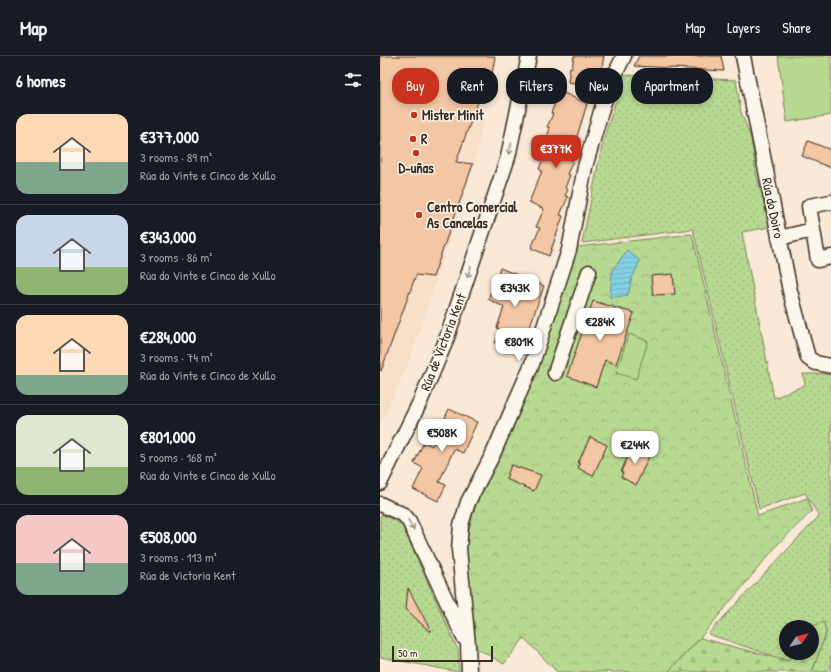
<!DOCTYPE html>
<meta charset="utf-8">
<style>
:root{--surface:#171b24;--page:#20242c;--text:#f1f3f6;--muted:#9ea1a6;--line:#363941;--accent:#c8321e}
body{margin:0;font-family:"Patrick Hand",sans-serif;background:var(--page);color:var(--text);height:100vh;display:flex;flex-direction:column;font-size:15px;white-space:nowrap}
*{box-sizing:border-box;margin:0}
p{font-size:13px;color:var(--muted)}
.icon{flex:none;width:22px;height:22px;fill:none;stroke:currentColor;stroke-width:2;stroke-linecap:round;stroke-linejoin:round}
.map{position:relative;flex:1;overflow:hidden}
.side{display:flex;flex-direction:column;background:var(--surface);width:380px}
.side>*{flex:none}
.banner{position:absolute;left:12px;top:12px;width:379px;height:36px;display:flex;gap:8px}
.needle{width:26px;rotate:56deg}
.fabs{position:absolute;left:399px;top:564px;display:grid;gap:8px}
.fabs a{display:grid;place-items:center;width:40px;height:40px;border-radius:50%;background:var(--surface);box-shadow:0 2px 6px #0003;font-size:20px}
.scale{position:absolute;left:12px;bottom:10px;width:101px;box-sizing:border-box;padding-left:4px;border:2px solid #3b2a1e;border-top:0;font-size:11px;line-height:14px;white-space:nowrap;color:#3b2a1e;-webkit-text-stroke:3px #fbf7ec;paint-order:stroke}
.price{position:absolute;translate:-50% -34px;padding:0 9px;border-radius:8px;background:#fff;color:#222;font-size:13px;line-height:26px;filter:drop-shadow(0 1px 2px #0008)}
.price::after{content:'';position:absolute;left:50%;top:24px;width:12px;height:9px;margin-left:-6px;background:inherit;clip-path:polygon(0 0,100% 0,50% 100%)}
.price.on{background:var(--accent);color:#fff}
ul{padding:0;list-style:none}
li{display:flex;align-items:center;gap:12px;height:100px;padding:0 16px}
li+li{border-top:1px solid var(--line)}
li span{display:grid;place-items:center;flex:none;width:112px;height:80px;border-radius:12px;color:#555}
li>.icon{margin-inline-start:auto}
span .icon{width:48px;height:48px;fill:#fffc;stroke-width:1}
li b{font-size:17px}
h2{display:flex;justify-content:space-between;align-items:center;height:48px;padding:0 16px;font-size:17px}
.chip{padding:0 14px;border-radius:16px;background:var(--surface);box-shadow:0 2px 6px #0003;font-size:14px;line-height:36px}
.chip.on{background:var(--accent);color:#fff}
header{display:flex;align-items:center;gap:24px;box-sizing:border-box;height:56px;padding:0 20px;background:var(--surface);border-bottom:1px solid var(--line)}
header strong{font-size:19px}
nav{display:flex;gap:22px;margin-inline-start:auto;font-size:14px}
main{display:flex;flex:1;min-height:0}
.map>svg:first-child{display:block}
</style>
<header>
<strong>Map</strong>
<nav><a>Map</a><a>Layers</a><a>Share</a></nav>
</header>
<main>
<section class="side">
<h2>6 homes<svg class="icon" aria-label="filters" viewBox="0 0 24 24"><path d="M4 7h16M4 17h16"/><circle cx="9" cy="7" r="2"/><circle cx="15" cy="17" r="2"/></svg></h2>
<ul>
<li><span style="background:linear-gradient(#ffd9b3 60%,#7fa58c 0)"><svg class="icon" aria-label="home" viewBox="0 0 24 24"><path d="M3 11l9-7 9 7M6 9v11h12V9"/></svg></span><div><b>€377,000</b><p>3 rooms · 89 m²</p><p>Rúa do Vinte e Cinco de Xullo</p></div></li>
<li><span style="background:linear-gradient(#c9d6e8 65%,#8fb573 0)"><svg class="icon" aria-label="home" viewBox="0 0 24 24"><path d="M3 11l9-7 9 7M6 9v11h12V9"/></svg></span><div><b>€343,000</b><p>3 rooms · 86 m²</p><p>Rúa do Vinte e Cinco de Xullo</p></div></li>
<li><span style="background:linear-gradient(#ffd9b3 75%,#7fa58c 0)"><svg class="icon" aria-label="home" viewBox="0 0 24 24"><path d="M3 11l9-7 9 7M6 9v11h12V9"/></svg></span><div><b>€284,000</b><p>3 rooms · 74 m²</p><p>Rúa do Vinte e Cinco de Xullo</p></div></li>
<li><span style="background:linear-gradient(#dfe7d0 65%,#8fb573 0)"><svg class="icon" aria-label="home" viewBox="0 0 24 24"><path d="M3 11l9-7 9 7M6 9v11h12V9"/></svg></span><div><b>€801,000</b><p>5 rooms · 168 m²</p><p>Rúa do Vinte e Cinco de Xullo</p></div></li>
<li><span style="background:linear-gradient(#f6c9c9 60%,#7fa58c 0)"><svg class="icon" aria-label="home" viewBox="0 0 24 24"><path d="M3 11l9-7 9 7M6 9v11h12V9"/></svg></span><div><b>€508,000</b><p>3 rooms · 113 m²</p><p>Rúa de Victoria Kent</p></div></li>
</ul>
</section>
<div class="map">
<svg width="451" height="616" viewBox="0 0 451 616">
<defs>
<pattern id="grass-dots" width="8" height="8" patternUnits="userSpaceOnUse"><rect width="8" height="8" fill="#b8d992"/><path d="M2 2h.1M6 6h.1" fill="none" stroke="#9fba7d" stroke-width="1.8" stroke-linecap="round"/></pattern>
<pattern id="forest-firs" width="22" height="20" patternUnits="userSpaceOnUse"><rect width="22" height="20" fill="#b8d992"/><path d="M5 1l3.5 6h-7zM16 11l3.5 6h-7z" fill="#9fba7d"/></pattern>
<pattern id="park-crowns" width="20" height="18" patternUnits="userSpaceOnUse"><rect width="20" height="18" fill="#b8d992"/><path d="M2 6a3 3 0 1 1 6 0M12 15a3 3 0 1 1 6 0" fill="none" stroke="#9fba7d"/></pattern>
<pattern id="water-rules" width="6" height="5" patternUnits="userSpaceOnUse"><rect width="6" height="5" fill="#84d1e3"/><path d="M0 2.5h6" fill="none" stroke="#73b4c2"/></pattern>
</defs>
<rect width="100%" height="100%" fill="#f9e9d6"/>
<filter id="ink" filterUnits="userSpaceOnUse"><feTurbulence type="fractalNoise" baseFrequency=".025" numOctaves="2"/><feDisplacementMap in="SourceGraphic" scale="8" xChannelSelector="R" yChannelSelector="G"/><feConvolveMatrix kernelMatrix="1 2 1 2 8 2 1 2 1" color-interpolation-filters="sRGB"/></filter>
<g filter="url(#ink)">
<path fill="#f8dfc7" d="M0 0H115L111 30 94 109 31 301 0 369Z"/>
<path fill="url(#grass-dots)" stroke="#7a8258" d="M244 19 356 24 361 56 371 82 376 116 390 171 362 176 394 342 425 329 423 318H451V616H432L446 577 444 567 429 571H406V597H412L408 605 328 578 439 460 425 437 379 453 313 173 202 187 223 85Z
M3 459 22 469 78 594 79 616 0 601V460Z"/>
<path fill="url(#forest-firs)" stroke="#7a8258" d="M444 566 446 577 432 616H288L320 582 408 605 412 597H432V571H429Z"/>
<path fill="url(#park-crowns)" stroke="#7a8258" d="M312 178 378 460 427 442 432 455 398 488 320 582 288 616H177L144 582 124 608 93 590 84 495 93 456 162 301 196 191Z"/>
<path fill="#b8d992" stroke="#7a8258" d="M398 0H451V59L407 66Z
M249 278 268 285 256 323 236 317Z"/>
<path fill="url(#water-rules)" stroke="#678e94" d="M247 194 260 205 252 222 248 239 230 242 232 215Z"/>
<path fill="#f4c7a4" stroke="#3b2a1e" d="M0 0H115L110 30 99 29V43L76 106 93 108 53 221 36 219 1 315 0 314Z
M194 0H224L221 16H218L216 30 188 26 190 11 192 12Z
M259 0H341L344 15 254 10Z
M180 35 207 48 194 90 196 91 191 104 193 105 187 118 190 119 185 132 188 133 185 140 188 141 180 159 183 160 169 200 151 192 160 172 156 171 164 153 149 146 162 115 159 113 164 101 161 100 170 72 167 71 173 58 171 57Z
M428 85 451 94V112L422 100Z
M120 212 164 230 140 298 115 287 121 274 117 272 124 251 108 243Z
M293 218 295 238 273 239 271 220Z
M213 245 254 257 236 308 225 304 216 331 187 320Z
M69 353 97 366 83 397 74 393 59 426 66 429 58 445 33 433 43 412 34 407 44 386 52 390Z
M210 381 227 389 213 420 198 412 200 408 198 407Z
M252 390 270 398 256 429 241 421 243 417 241 416Z
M131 409 161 419 154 435 126 423Z
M28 532 51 575 50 576 26 553Z"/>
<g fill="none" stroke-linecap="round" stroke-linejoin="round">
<defs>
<path id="minor" d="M363 0 410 235 428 302 436 307 451 310
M451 146 429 150 438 204 451 201
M399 182 433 174
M175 317 209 216
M0 427 40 346 65 287 128 101 149 0
M0 448 24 459 29 465 84 582
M89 616 88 589 79 493 81 469 88 446 113 398 152 308 189 194 205 111 222 52 232 24 244 0"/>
</defs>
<use href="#minor" stroke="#3b2a1e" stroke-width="17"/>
<use href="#minor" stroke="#fbf7ec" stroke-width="14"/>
</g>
<defs><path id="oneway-shaft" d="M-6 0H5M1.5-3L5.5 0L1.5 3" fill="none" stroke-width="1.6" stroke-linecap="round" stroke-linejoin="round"/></defs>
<g stroke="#9b9085">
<use href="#oneway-shaft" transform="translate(130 93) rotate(104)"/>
<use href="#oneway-shaft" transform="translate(89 216) rotate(109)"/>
<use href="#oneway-shaft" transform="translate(31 469) rotate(61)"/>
</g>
</g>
<g fill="#c8321e" stroke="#fbf7ec" stroke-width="1.5">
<circle cx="34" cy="59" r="4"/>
<circle cx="33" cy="83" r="4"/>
<circle cx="36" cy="97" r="4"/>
<circle cx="39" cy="159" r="4"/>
</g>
<g text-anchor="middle" stroke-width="3" stroke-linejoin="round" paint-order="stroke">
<g font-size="14" font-weight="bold" fill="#3b2a1e" stroke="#fbf7ec" text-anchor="start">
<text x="42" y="64">Mister Minit</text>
<text x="41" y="88">R</text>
<text x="36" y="117" text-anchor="middle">D-uñas</text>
<text x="47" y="156">Centro Comercial<tspan x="47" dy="16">As Cancelas</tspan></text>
</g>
<g font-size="14" fill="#3b2a1e" stroke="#fbf7ec">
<text transform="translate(393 152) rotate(78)" y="5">Rúa do Doiro</text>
<text transform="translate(63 286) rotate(-69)" y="5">Rúa de Victoria Kent</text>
</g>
</g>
</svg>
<div class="fabs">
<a><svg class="needle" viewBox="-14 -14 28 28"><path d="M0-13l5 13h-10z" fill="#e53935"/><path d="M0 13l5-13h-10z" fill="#9ea1a6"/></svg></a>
</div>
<div class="scale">50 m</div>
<b class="price on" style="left:176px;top:113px">€377K</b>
<b class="price" style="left:135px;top:252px">€343K</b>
<b class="price" style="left:220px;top:286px">€284K</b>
<b class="price" style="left:139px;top:306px">€801K</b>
<b class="price" style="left:62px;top:397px">€508K</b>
<b class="price" style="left:255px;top:409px">€244K</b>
<div class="banner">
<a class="chip on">Buy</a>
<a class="chip">Rent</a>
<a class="chip">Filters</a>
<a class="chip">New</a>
<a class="chip">Apartment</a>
</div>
</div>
</main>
